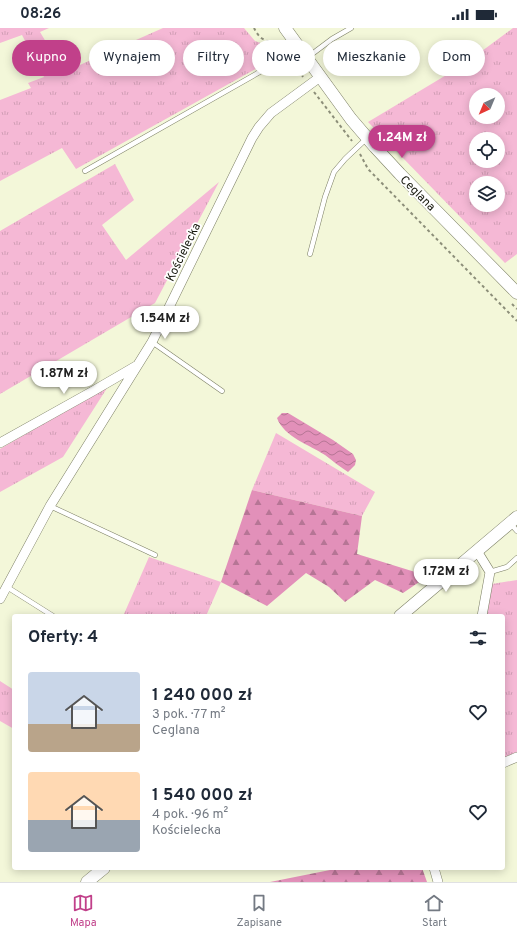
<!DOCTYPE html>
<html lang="pl">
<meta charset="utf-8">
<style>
:root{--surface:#fff;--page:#f6f6f7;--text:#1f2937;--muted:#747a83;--line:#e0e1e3;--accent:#c1408a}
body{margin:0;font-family:Overpass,sans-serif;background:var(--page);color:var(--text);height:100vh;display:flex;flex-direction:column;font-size:15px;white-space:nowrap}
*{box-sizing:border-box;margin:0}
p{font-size:13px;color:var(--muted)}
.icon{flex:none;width:22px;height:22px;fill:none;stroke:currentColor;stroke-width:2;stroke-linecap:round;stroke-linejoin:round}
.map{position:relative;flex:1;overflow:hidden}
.sheet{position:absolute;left:12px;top:586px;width:493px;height:256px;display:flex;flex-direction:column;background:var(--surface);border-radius:4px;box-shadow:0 2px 10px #0003}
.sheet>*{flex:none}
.top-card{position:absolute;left:12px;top:12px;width:493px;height:36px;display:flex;gap:8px}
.needle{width:26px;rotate:224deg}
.controls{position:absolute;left:469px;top:60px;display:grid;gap:8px}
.controls a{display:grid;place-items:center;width:36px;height:36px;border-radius:50%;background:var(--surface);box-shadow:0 2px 10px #0003;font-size:20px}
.price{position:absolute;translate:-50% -34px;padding:0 9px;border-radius:14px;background:#fff;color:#222;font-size:13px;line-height:26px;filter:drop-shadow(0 1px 2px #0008)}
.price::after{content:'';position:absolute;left:50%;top:24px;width:12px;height:9px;margin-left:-6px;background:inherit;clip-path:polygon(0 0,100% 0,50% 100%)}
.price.current{background:var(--accent);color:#fff}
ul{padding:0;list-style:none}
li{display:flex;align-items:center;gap:12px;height:100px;padding:0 16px}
li span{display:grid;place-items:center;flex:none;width:112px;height:80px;border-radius:4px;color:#555}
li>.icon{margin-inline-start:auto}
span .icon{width:48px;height:48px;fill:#fffc;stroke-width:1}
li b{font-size:17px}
h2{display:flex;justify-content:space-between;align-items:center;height:48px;padding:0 16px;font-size:17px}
.pill{padding:0 14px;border-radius:18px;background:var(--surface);box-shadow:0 2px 10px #0003;font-size:14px;line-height:36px}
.pill.current{background:var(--accent);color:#fff}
.status{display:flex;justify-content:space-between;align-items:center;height:28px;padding:0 20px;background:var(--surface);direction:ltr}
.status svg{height:11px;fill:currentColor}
.menu{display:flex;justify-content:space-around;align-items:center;height:56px;border-top:1px solid var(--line);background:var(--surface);font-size:11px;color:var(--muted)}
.menu a{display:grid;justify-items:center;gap:2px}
.menu .current{color:var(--accent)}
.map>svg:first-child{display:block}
</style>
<div class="status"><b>08:26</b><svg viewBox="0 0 49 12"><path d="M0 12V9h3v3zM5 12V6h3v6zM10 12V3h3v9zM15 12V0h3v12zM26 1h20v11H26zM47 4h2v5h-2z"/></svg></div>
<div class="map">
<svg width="517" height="854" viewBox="0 0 517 854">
<defs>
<pattern id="grass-tufts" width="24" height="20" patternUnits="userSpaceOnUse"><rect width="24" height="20" fill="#f5b8d5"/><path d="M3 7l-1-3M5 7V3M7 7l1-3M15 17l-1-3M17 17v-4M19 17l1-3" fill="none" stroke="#d19eb6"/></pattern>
<pattern id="forest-firs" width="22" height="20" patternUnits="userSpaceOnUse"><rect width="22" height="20" fill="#e290b9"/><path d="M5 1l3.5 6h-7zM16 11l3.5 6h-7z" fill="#b67595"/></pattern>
<pattern id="water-waves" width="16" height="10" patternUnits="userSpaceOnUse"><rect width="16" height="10" fill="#e290b9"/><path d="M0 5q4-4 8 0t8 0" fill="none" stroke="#b67595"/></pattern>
</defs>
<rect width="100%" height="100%" fill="#f3f7d9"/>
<path fill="url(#grass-tufts)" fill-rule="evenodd" d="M0 0H49L40 4 64 44 163 0H244L255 13 272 19 279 28 76 141 62 120 0 153V72L31 60 28 55 44 49 22 7 0 15Z
M513 0H517V226L505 235 368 94 463 37ZM476 67H498V89H476ZM476 111H498V133H476ZM476 155H498V177H476Z
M115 136 134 172 102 197 126 232 219 154 155 275 0 366V203Z
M109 357 63 429 0 464V421Z
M276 405 375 464 362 488 252 462Z
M149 529 221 554 206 588H127L124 586Z
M517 552V725L505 730H503V588H487L492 556Z
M0 653 14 662V701L0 693Z"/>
<path fill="url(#forest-firs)" d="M252 462 362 488 357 526 428 548 403 565 375 552 345 574 329 559 306 545 267 578 221 554Z
M340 840H422L427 854H270Z"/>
<path fill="url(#water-waves)" d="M282 385H288L333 412 353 426 356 432 355 437 348 444C340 439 333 433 325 427 310 417 284 409 277 390Z"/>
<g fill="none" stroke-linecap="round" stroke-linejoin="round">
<defs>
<path id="service" d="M308 29 332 11 351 0
M85 143 272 37 299 20
M310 226 325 169 334 144 345 131 366 111
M152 314 222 363
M50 478 155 527
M510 495 517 503
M490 544 507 539 517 530
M7 559 53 588"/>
<path id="minor" d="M0 415 93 363 136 338
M477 523 490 544 482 588
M0 571 50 478 152 314 252 110 259 99 271 85 320 49
M503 735 517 729
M434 840 438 854"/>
<path id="tertiary" d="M285 0 351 91 375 119 400 146 517 265
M400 588 517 489
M87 854 104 840"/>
</defs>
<use href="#service" stroke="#7c7f65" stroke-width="5.5"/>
<use href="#minor" stroke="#7c7f65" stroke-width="10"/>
<use href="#tertiary" stroke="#7c7f65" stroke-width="13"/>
<path stroke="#8c8e79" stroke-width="2" stroke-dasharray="3 3" stroke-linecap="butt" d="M254 0C256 4 259 9 263 11 272 16 276 11 284 22
M292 33 303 49
M314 64 352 113
M360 126 368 141 517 293
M512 276 517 281"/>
<use href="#service" stroke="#fff" stroke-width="4.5"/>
<use href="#minor" stroke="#fff" stroke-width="9"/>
<use href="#tertiary" stroke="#fff" stroke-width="12"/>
</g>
<g text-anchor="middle" stroke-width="3.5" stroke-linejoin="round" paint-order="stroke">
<g font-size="12" fill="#18190e" stroke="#fff">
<text transform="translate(418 165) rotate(45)" y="4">Ceglana</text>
<text transform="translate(183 224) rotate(-64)" y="4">Kościelecka</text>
</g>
</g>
</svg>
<div class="controls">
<a><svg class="needle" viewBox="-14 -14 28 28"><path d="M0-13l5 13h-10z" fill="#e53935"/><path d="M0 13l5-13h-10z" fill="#747a83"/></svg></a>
<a><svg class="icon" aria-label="locate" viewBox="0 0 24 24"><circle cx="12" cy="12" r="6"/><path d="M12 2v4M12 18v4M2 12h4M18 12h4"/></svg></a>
<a><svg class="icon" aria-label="layers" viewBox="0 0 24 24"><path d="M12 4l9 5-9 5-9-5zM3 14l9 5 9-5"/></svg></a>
</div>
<b class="price current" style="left:402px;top:131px">1.24M zł</b>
<b class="price" style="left:165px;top:312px">1.54M zł</b>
<b class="price" style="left:64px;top:367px">1.87M zł</b>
<b class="price" style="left:446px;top:565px">1.72M zł</b>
<div class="top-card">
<a class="pill current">Kupno</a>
<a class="pill">Wynajem</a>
<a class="pill">Filtry</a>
<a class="pill">Nowe</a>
<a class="pill">Mieszkanie</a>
<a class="pill">Dom</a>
</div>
<section class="sheet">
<h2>Oferty: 4<svg class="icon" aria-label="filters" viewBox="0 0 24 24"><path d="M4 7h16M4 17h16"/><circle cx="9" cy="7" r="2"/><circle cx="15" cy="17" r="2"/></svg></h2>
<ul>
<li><span style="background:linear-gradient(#c9d6e8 65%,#b9a48a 0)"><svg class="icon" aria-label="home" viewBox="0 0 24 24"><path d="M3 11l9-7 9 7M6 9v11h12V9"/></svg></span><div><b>1 240 000 zł</b><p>3 pok. · 77 m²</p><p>Ceglana</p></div><svg class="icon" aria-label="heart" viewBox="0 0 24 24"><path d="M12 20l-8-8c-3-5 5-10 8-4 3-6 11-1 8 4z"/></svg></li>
<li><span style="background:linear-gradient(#ffd9b3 60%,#9aa5b1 0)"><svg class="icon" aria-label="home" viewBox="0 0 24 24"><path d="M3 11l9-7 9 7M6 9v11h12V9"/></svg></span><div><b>1 540 000 zł</b><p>4 pok. · 96 m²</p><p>Kościelecka</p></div><svg class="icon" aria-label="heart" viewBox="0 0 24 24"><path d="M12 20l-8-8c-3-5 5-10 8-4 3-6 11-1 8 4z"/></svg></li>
</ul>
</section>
</div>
<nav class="menu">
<a class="current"><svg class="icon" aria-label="map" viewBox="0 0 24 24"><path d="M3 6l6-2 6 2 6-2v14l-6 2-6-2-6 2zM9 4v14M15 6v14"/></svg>Mapa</a>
<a><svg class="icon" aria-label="saved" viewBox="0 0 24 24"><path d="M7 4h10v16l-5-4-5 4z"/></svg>Zapisane</a>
<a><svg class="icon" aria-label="home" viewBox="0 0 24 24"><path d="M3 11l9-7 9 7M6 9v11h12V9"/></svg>Start</a>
</nav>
